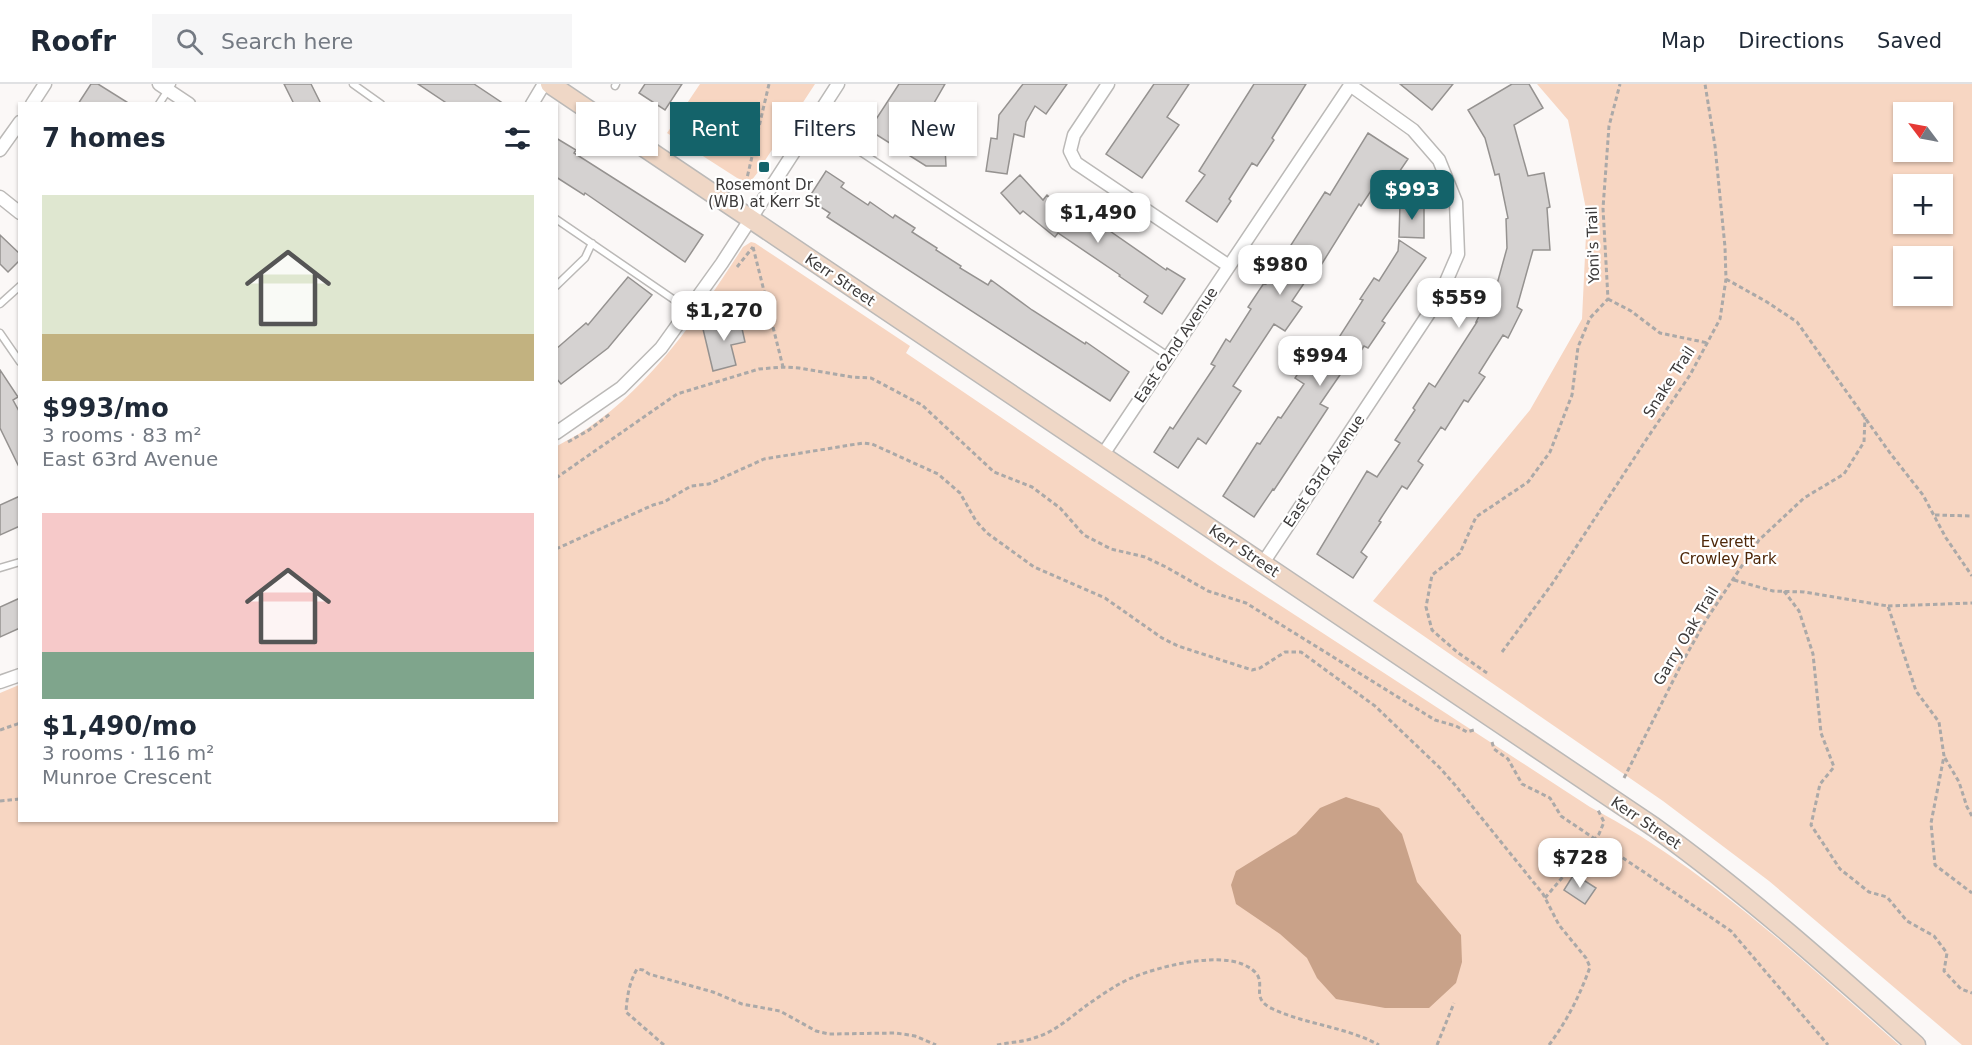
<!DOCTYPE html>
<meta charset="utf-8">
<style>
:root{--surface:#fff;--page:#f6f6f7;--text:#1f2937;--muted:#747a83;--line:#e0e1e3;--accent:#14636a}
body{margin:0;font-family:"DejaVu Sans",sans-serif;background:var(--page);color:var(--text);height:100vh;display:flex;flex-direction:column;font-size:22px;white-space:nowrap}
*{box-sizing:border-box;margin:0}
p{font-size:20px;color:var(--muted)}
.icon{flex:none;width:33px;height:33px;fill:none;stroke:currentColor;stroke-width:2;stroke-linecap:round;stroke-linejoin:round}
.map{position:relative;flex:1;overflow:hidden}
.drawer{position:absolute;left:18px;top:18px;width:540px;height:720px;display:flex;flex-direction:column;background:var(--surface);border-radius:0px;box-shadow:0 2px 4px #0004}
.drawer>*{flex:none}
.banner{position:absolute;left:576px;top:18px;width:570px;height:54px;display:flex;gap:12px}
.needle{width:39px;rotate:302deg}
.controls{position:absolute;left:1893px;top:18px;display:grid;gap:12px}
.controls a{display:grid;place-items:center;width:60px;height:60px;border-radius:0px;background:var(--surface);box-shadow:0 2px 4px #0004;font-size:30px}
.price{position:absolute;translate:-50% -51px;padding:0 14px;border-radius:12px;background:#fff;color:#222;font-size:20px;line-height:39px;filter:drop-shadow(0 2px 3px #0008)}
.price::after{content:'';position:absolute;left:50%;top:36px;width:18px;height:14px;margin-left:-9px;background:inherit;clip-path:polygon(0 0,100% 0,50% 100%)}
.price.current{background:var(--accent);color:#fff}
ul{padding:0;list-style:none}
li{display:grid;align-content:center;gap:12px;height:318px;padding:0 24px}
li span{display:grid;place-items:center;height:186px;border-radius:0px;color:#555}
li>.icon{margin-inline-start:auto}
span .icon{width:108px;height:108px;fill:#fffc;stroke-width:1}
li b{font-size:26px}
h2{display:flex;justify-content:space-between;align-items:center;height:72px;padding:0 24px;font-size:26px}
.tag{padding:0 21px;border-radius:0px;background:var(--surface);box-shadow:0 2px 4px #0004;font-size:21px;line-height:54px}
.tag.current{background:var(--accent);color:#fff}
header{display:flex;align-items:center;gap:36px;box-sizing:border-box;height:84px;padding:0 30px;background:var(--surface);border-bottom:2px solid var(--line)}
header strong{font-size:28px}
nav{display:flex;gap:33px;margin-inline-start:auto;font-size:21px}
.search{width:420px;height:54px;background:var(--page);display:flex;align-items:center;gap:15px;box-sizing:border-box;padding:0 21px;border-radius:0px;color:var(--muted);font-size:22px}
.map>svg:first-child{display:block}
</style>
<header>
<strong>Roofr</strong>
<div class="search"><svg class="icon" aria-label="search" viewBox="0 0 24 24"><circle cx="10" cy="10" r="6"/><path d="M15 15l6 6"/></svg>Search here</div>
<nav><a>Map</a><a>Directions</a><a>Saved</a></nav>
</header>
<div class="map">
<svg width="1972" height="961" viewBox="0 0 1972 961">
<rect width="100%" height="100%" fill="#fbf8f7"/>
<path fill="#f7d6c2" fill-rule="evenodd" d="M700 0H815L764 78 765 79 748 101 667 49Z
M1537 0H1972V961H1962L1769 797 1663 717 1373 517 1530 326 1582 235 1587 130 1568 36ZM1904 28H1942V68H1904ZM1904 100H1942V140H1904ZM1904 172H1942V212H1904Z
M751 158 755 159 910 262 906 269 1218 481 1590 723C1706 784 1802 876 1899 961H0V609L19 601 20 736H556L557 362C567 356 578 351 588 344 655 298 700 229 743 163Z"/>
<path fill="#c9a289" d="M1346 713 1379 724 1402 750 1417 798 1461 851 1462 878 1456 899 1429 924H1385L1336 915 1317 894 1307 874 1280 850 1236 820 1231 801 1236 787 1296 750 1320 724Z"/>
<path fill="#d5d2d1" stroke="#959290" stroke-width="1.5" d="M91 0H98L130 20H78Z
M284 0H311L321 20H294Z
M418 0H474L504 20H448Z
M645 0H682L665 26 639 9Z
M899 0H945L926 33 944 43 946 82H926L869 46Z
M1023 0H1067L1046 30 1035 22 1026 38 1024 53 1014 50 1007 90 986 87 991 54 997 55 999 31Z
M1154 0H1189L1167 33 1179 41 1142 94 1106 70Z
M1254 0H1306L1272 54 1274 56 1257 82 1252 79 1229 115 1231 117 1217 138 1186 117 1205 91 1199 87Z
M1400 0H1453L1432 26Z
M1512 0H1529L1543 24 1514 41 1528 92 1544 89 1550 123 1547 124 1550 166H1533L1517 223 1522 226 1508 254 1503 251 1479 289 1485 293 1468 318 1464 316 1445 346 1441 343 1418 377 1423 381 1407 405 1402 402 1379 437 1381 438 1361 468 1367 473 1353 494 1317 470 1367 387 1377 393 1400 359 1395 356 1415 326 1413 324 1429 299 1435 303 1477 238H1476L1491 209 1494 211 1507 164 1506 135 1508 134 1499 90 1495 91 1485 54 1468 26Z
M1368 49 1408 75 1393 97 1382 90 1361 122 1359 120 1318 186 1315 183 1292 217 1302 223 1285 247 1274 240 1233 302 1241 307 1206 360 1198 354 1178 384 1154 368 1170 343 1173 345 1215 282 1211 280 1226 255 1230 258 1251 225 1248 223 1264 199 1266 200 1325 108 1330 111Z
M556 54 576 66 574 69 703 151 685 178 585 109 584 111 556 93Z
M826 87 844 99 841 103 868 121 870 118 893 134 895 131 915 144 912 148 937 164 936 166 961 182 960 184 988 201 991 196 1032 226 1085 260 1086 258 1129 288 1110 317 827 133 830 129 808 115Z
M1020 91 1043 116 1047 111 1075 135 1081 127 1166 186 1167 184 1185 195 1162 230 1144 218 1148 212 1119 192 1120 191 1058 149 1055 153 1023 127 1020 130 1001 109Z
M1400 120 1424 121V154L1399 153Z
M0 151 20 170V176L8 188 0 180Z
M1399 156 1426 174 1382 237 1385 239 1368 264 1364 262 1348 287 1344 285 1320 320 1328 324 1274 406 1273 405 1254 433 1223 412 1257 359 1260 360 1278 333 1281 334 1304 300 1295 294 1309 272 1322 280 1363 216 1360 215 1374 194 1379 197 1398 167Z
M628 193 652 211 608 264 561 300 556 294V265L586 239 588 241Z
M739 231 745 258 731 261 736 281 713 287 703 245 727 239 726 234Z
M0 286 18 313 13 316 20 329V385L0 344Z
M20 412V442L0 451V421Z
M20 514V544L0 553V523Z
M1574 790 1596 804 1585 820 1564 806Z"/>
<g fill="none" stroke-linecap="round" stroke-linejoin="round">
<defs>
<path id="lane" d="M353 0 381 20
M615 2 616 0
M159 20 172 0
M814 37 1168 272
M556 135 689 226
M556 202 585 174 592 159
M0 220 20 202
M0 249 20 278
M0 484 20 478"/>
<path id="street" d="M159 0 189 20
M1108 0 1074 51 1070 67 1076 79 1229 182
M32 20 45 0
M532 20 544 0
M0 66 20 38
M0 113 20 129
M556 349 621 304 661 264 722 179 838 0
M1102 372 1351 0
M1263 479 1439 214 1458 170 1456 118 1439 76 1413 46 1350 1
M0 598 20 591"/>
<path id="secondary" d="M550 0 1654 743C1747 810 1831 885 1916 961"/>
</defs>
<use href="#lane" stroke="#bbb9b7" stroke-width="9"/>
<use href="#street" stroke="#bbb9b7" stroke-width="15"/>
<use href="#secondary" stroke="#bbb9b7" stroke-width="21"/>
<path stroke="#aba9a8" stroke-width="3" stroke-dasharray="4.5 3" stroke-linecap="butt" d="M747 107V94L769 0
M753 163 783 283
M737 183 753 163
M1726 195 1767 218 1797 238 1890 369 1923 411 1946 454 1972 492
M1608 215 1631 227 1660 249 1708 259
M568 358 589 346 610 330
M556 394 677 310 759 285 783 283 799 284 852 293 871 294 922 321 994 388 1032 403 1060 424 1084 451 1111 465 1145 473 1166 483 1208 507 1246 519 1435 636 1456 642 1467 648 1474 646
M1935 431 1972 432
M556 465 653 421 664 418 691 402 709 400 764 375 863 359 872 360 938 390 960 409 976 437 987 449 1034 483 1105 514 1162 554 1178 562 1252 586 1260 584 1285 568H1301L1375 622 1440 684 1455 701 1543 810 1559 841 1586 874 1590 883C1580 911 1567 937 1549 961
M1734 496 1773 507 1804 508 1888 522 1916 607 1939 638 1944 672 1931 739 1935 781 1972 809
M1784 507 1799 527 1813 570 1821 649 1834 683 1820 700 1811 741 1840 785 1869 808 1887 813 1907 837 1934 852 1947 869 1944 887 1961 905 1972 909
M1888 522 1972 519
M1502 568 1552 500 1646 356 1690 291 1720 235 1726 195 1725 163 1715 62 1705 0
M1487 589 1457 568 1432 546 1426 523 1432 491 1460 469 1476 433 1528 398 1550 368 1572 311 1578 263 1590 234 1608 215 1603 124 1609 42 1620 0
M0 646 20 639
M1492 658 1494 665 1508 675 1522 700 1550 714 1561 732 1731 847 1828 961
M1945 674 1959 698 1967 723 1972 732
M1624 694 1683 577 1706 536 1759 456 1804 414 1844 390 1864 358 1865 333
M0 717 20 715
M1545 814 1599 750 1604 738 1598 726
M664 961 626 928C627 913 629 899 637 885L643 886 649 890 713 908 742 920 780 927 816 947 829 950 896 949 915 952 936 961
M997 961C1010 958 1025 958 1037 953 1056 947 1072 932 1087 921 1102 911 1118 899 1134 893 1161 882 1215 869 1242 880 1278 895 1242 912 1275 926 1309 941 1346 943 1379 961
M1437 961 1454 919"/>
<use href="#lane" stroke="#fff" stroke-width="6"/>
<use href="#street" stroke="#fff" stroke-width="12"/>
<use href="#secondary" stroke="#efd7c6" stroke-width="18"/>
</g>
<rect fill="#14636a" stroke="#fff" stroke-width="2" x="758" y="77" width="12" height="12" rx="3"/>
<g text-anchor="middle" stroke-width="4.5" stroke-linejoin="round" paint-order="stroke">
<g font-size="15" fill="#3c3a3a" stroke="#fff">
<text x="764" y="106">Rosemont Dr<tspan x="764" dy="17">(WB) at Kerr St</tspan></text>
</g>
<g font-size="15" fill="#3c3a3a" stroke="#fff">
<text transform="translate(1593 161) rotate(-92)" y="5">Yoni's Trail</text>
<text transform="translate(840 196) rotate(34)" y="5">Kerr Street</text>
<text transform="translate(1176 261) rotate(-56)" y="5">East 62nd Avenue</text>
<text transform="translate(1669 298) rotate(-57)" y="5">Snake Trail</text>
<text transform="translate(1324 387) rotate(-56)" y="5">East 63rd Avenue</text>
<text transform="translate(1244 467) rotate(34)" y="5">Kerr Street</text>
<text transform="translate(1686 552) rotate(-59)" y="5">Garry Oak Trail</text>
<text transform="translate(1646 739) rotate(34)" y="5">Kerr Street</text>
</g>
<g font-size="15" fill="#4f280a" stroke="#fff">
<text x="1728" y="463">Everett<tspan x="1728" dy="17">Crowley Park</tspan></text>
</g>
</g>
</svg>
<div class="controls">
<a><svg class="needle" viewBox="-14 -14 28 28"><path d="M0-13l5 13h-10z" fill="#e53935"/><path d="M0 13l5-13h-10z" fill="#747a83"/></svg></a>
<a>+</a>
<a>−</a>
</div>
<b class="price current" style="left:1412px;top:137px">$993</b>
<b class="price" style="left:1098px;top:160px">$1,490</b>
<b class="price" style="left:1280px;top:212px">$980</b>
<b class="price" style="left:1459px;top:245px">$559</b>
<b class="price" style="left:724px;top:258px">$1,270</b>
<b class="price" style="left:1320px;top:303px">$994</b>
<b class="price" style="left:1580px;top:805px">$728</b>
<div class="banner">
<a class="tag">Buy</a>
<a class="tag current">Rent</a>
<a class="tag">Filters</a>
<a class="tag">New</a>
</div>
<section class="drawer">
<h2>7 homes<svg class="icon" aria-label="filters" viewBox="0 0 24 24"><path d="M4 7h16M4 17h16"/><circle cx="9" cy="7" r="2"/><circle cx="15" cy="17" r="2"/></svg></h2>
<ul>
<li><span style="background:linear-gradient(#dfe7d0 75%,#c2b280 0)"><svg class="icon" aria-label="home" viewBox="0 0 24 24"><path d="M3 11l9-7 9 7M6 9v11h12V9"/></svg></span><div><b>$993/mo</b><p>3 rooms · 83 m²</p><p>East 63rd Avenue</p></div></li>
<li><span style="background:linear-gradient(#f6c9c9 75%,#7fa58c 0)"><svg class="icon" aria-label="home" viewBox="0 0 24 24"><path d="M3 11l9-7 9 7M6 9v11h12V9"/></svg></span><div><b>$1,490/mo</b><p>3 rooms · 116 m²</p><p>Munroe Crescent</p></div></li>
</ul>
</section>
</div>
